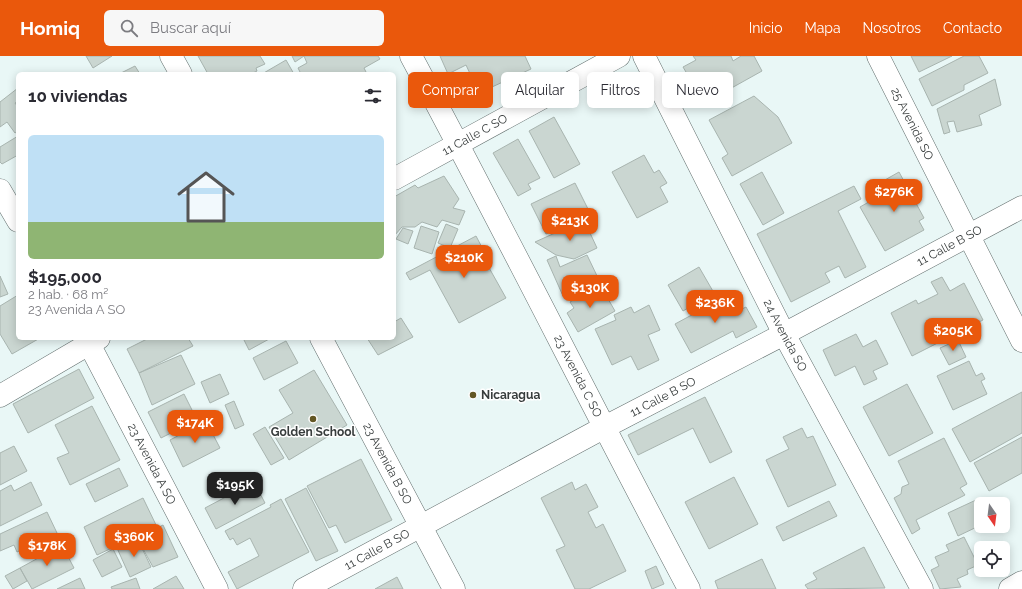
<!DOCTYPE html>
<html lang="es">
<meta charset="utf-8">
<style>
:root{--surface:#fff;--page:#f7f7f7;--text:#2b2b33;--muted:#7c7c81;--line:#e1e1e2;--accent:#ea580c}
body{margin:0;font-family:Raleway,sans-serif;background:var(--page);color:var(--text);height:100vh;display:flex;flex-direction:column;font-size:15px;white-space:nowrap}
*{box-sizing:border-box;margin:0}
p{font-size:13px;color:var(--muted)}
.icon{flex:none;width:22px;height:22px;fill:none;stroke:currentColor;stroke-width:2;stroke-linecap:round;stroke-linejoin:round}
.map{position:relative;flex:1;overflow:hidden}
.panel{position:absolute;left:16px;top:16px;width:380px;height:268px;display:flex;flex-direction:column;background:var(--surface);border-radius:6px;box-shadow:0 2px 10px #0003}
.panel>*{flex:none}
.hud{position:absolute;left:408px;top:16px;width:380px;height:36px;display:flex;gap:8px}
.needle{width:26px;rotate:166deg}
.buttons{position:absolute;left:974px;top:441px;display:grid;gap:8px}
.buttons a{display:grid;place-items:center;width:36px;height:36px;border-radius:6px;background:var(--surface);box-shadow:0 2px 10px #0003;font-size:20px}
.price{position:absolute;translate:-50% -34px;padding:0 9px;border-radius:8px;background:var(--accent);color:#fff;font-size:13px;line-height:26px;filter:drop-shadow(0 1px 2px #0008)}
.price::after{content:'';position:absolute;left:50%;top:24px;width:12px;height:9px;margin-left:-6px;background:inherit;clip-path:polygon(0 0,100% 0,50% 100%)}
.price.selected{background:#222;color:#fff}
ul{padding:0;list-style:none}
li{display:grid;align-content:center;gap:8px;height:212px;padding:0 12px}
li+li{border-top:1px solid var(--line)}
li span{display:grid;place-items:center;height:124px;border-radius:6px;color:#555}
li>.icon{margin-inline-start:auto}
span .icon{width:72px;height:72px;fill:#fffc;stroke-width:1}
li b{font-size:17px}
h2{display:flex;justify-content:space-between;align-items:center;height:48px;padding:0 12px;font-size:17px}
.tag{padding:0 14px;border-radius:6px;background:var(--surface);box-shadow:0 2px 10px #0003;font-size:14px;line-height:36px}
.tag.selected{background:var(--accent);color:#fff}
header{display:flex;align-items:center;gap:24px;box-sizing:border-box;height:56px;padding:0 20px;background:var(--accent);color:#fff}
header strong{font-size:19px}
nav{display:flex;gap:22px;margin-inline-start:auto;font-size:14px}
.search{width:280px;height:36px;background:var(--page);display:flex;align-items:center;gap:10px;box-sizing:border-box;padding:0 14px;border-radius:6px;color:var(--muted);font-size:15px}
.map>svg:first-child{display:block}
</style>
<header>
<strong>Homiq</strong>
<div class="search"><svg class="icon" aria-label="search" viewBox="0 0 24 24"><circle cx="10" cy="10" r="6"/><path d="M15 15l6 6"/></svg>Buscar aquí</div>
<nav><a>Inicio</a><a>Mapa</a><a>Nosotros</a><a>Contacto</a></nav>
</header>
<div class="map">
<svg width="1022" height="533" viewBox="0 0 1022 533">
<rect width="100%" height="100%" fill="#e9f7f6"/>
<path fill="#cad6d1" stroke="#a8b4af" d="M86 0H112L93 12Z
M198 0H260L265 8 256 12 257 15 251 18H208Z
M292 0H378L380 3 364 12 367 18H301L298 12 307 7 304 0 295 6Z
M440 0H525L531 13 479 37 466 9 448 18Z
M693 0H731L733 5 741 0H754L762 15 719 39 711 25 696 33 683 11 696 4Z
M911 0H952L919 16Z
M964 0H979L988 17 964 29V34L932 50 919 23Z
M286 4 294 18H262Z
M135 10 140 18H119Z
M995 23 1001 49 979 59 982 69 957 76 954 65 947 66 950 76 944 78 937 53Z
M18 32V45L15 47 18 51V75L15 77 7 66 0 71V46Z
M754 40 778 61 792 87 732 120 722 102 728 98 709 64Z
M554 61 580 108 554 122 529 75Z
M18 80V99L2 108 0 106V91Z
M518 83 540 122 528 128 531 133 518 140 493 97Z
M644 99 654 117 659 114 667 127 660 131 668 146 637 162 612 116Z
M762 116 784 157 763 169 740 128Z
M899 116 924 162 919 165 924 174 885 195 860 151 881 139 876 129Z
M444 120 459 143 453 152 465 155 459 169 442 164 437 171 422 166 415 171H402L394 180V141L415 129 418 132Z
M575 127 590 157 546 178 531 148Z
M854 130 861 143 838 155 866 211 845 222 839 210 825 217 830 226 791 246 757 178Z
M584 164 597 192 574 203 556 199 535 186Z
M446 168 458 173 450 192 438 187Z
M421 170 439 176 432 198 414 192Z
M403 172 413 175 408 188 396 183Z
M476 180 486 199 483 201 506 242 459 267 430 214 410 224 406 217Z
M587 199 599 224 563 240 547 204 556 200 560 211Z
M699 211 714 237 683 255 668 229Z
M0 220 8 238 0 241Z
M942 221 950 235 964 227 983 264 912 300 891 257 916 244 918 248 938 238 931 226Z
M600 229 615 255 578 276 567 257 574 252 570 246Z
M18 239V282H40L12 298 0 278V250Z
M727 240 736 256 746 251 757 271 736 282 733 275 691 297 675 268Z
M649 249 660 274 648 279 659 304 638 314 631 300 612 309 595 273 616 264 614 259 631 251 634 257Z
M401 262 413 281 378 299 367 282H394V266Z
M856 278 863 291 876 284 888 308 873 315 877 323 864 329 855 310 835 320 823 294Z
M149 282H188L193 290 139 317 127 293Z
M243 282H271L249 294Z
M958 284 966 301 949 309 940 292Z
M286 285 298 307 264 324 253 302Z
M181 299 195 328 152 349 139 317Z
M969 305 976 320 982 317 985 323 981 325 987 338 953 354 937 320Z
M79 313 94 342 28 377 13 348Z
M314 314 347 369 289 404 269 371 293 357 279 334Z
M220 318 229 338 210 347 201 326Z
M907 328 933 377 889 400 863 351Z
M1022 336V377L970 406 952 373Z
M184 338 197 364 161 382 148 356Z
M705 341 732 396 710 407 693 372 638 399 628 379Z
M234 345 244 369 235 373 225 349Z
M92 350 120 404 70 429 57 402 69 397 55 369Z
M206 365 220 392 183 411 170 384Z
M265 371 284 402 271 409 253 378Z
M802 372 807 382 813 380 836 429 788 451 766 404 789 393 783 381Z
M1022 381V417L989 435 974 407Z
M944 382 967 428 960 432 965 439 916 464 920 473 912 478 894 442 901 438 902 431 909 428 898 405Z
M14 390 27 415 0 429V397Z
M361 403 392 464 345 487 336 469 329 472 307 430Z
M119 412 128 430 95 446 86 428Z
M734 421 758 468 709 493 685 446Z
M31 426 42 449 0 470V435L11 429 14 435Z
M254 426 265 447 216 473 205 452Z
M572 426 575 434 586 428 598 451 588 456 596 472 603 468 626 515 589 533H575L556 494 565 490 541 442Z
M306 432 338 495 316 505 285 443Z
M143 442 157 471 97 499 84 471Z
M281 443 309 496 237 533 228 516 259 500 250 482 237 489 233 482 230 484 225 475 271 451 270 449Z
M976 444 981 455V469L958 480 948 457Z
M829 445 837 460 783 485 776 471Z
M47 456 57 477 17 496 14 489 0 495V478Z
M163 469 178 501 153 511 137 482Z
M964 481 978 509 967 514 968 518 957 523 961 531 940 533 931 514 939 510 935 501 949 495 946 489Z
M137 482 151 511 130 521 117 492Z
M62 489 74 512 32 533 20 512Z
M864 491 885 532 808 533 805 529 817 523 813 517Z
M113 493 122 511 102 521 93 504Z
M762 503 776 533H718L715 525Z
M656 510 664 528 652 533 645 515Z
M20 512 27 525 13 533 5 520Z
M176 520 184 533H153Z
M397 521 403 533H375Z
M80 522 85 533H57Z
M136 522 140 533H112L111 531Z"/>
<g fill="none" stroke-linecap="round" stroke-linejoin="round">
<defs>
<g id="minor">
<path d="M171 0 181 18"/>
<path id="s1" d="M411 0C506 177 595 356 689 533"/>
<path id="s2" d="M644 0 784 278 922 533"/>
<path id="s3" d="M878 0 1022 285"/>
<path id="s4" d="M394 123 619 0"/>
<path d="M0 134 18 165"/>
<path id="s5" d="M86 282 217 533"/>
<path id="s6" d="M321 282 454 533"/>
<path d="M0 340 99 282"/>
<path id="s7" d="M304 533 603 372 784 278 1022 151"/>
<path d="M1010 533 1022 526"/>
</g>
</defs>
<use href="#minor" stroke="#626e6d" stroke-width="23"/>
<use href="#minor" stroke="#fff" stroke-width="22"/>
</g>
<g fill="#635724" stroke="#fff" stroke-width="1.5">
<circle cx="473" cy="339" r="4"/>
<circle cx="313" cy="363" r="4"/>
</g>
<g text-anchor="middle" stroke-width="3" stroke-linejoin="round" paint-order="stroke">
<g font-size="12" fill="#383d3d" stroke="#fff">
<text dy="4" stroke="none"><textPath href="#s3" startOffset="76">25 Avenida SO</textPath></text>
<text dy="4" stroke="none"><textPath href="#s4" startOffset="92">11 Calle C SO</textPath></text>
<text dy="4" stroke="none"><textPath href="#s7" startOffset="731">11 Calle B SO</textPath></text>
<text dy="4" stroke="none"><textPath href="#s2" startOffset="313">24 Avenida SO</textPath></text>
<text dy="4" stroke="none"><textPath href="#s1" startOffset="361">23 Avenida C SO</textPath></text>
<text dy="4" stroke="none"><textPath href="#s7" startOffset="407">11 Calle B SO</textPath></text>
<text dy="4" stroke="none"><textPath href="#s5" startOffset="142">23 Avenida A SO</textPath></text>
<text dy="4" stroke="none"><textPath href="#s6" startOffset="142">23 Avenida B SO</textPath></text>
<text dy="4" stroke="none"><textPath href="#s7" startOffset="83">11 Calle B SO</textPath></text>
</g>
<g font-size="12" font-weight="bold" fill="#383d3d" stroke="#fff" text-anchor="start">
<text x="481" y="343">Nicaragua</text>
<text x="313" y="380" text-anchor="middle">Golden School</text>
</g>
</g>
</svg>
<div class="buttons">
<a><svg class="needle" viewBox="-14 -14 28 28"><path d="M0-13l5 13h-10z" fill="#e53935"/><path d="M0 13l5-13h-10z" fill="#7c7c81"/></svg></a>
<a><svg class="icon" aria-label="locate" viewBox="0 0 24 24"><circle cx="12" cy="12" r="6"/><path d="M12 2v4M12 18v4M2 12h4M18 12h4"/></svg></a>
</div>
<b class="price" style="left:894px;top:157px">$276K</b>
<b class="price" style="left:570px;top:186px">$213K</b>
<b class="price" style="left:464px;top:223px">$210K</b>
<b class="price" style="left:590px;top:253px">$130K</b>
<b class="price" style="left:715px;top:268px">$236K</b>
<b class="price" style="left:953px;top:296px">$205K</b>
<b class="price" style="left:195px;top:388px">$174K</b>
<b class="price selected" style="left:235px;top:450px">$195K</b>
<b class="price" style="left:134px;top:502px">$360K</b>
<b class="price" style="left:47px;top:511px">$178K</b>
<div class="hud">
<a class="tag selected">Comprar</a>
<a class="tag">Alquilar</a>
<a class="tag">Filtros</a>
<a class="tag">Nuevo</a>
</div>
<section class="panel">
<h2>10 viviendas<svg class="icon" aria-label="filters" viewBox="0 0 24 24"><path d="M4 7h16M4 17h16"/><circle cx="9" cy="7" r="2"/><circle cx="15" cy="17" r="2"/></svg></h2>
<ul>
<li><span style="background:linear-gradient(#bfe0f5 70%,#8fb573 0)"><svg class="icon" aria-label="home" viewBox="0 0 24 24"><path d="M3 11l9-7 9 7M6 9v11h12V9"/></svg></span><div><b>$195,000</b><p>2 hab. · 68 m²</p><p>23 Avenida A SO</p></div></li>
</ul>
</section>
</div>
